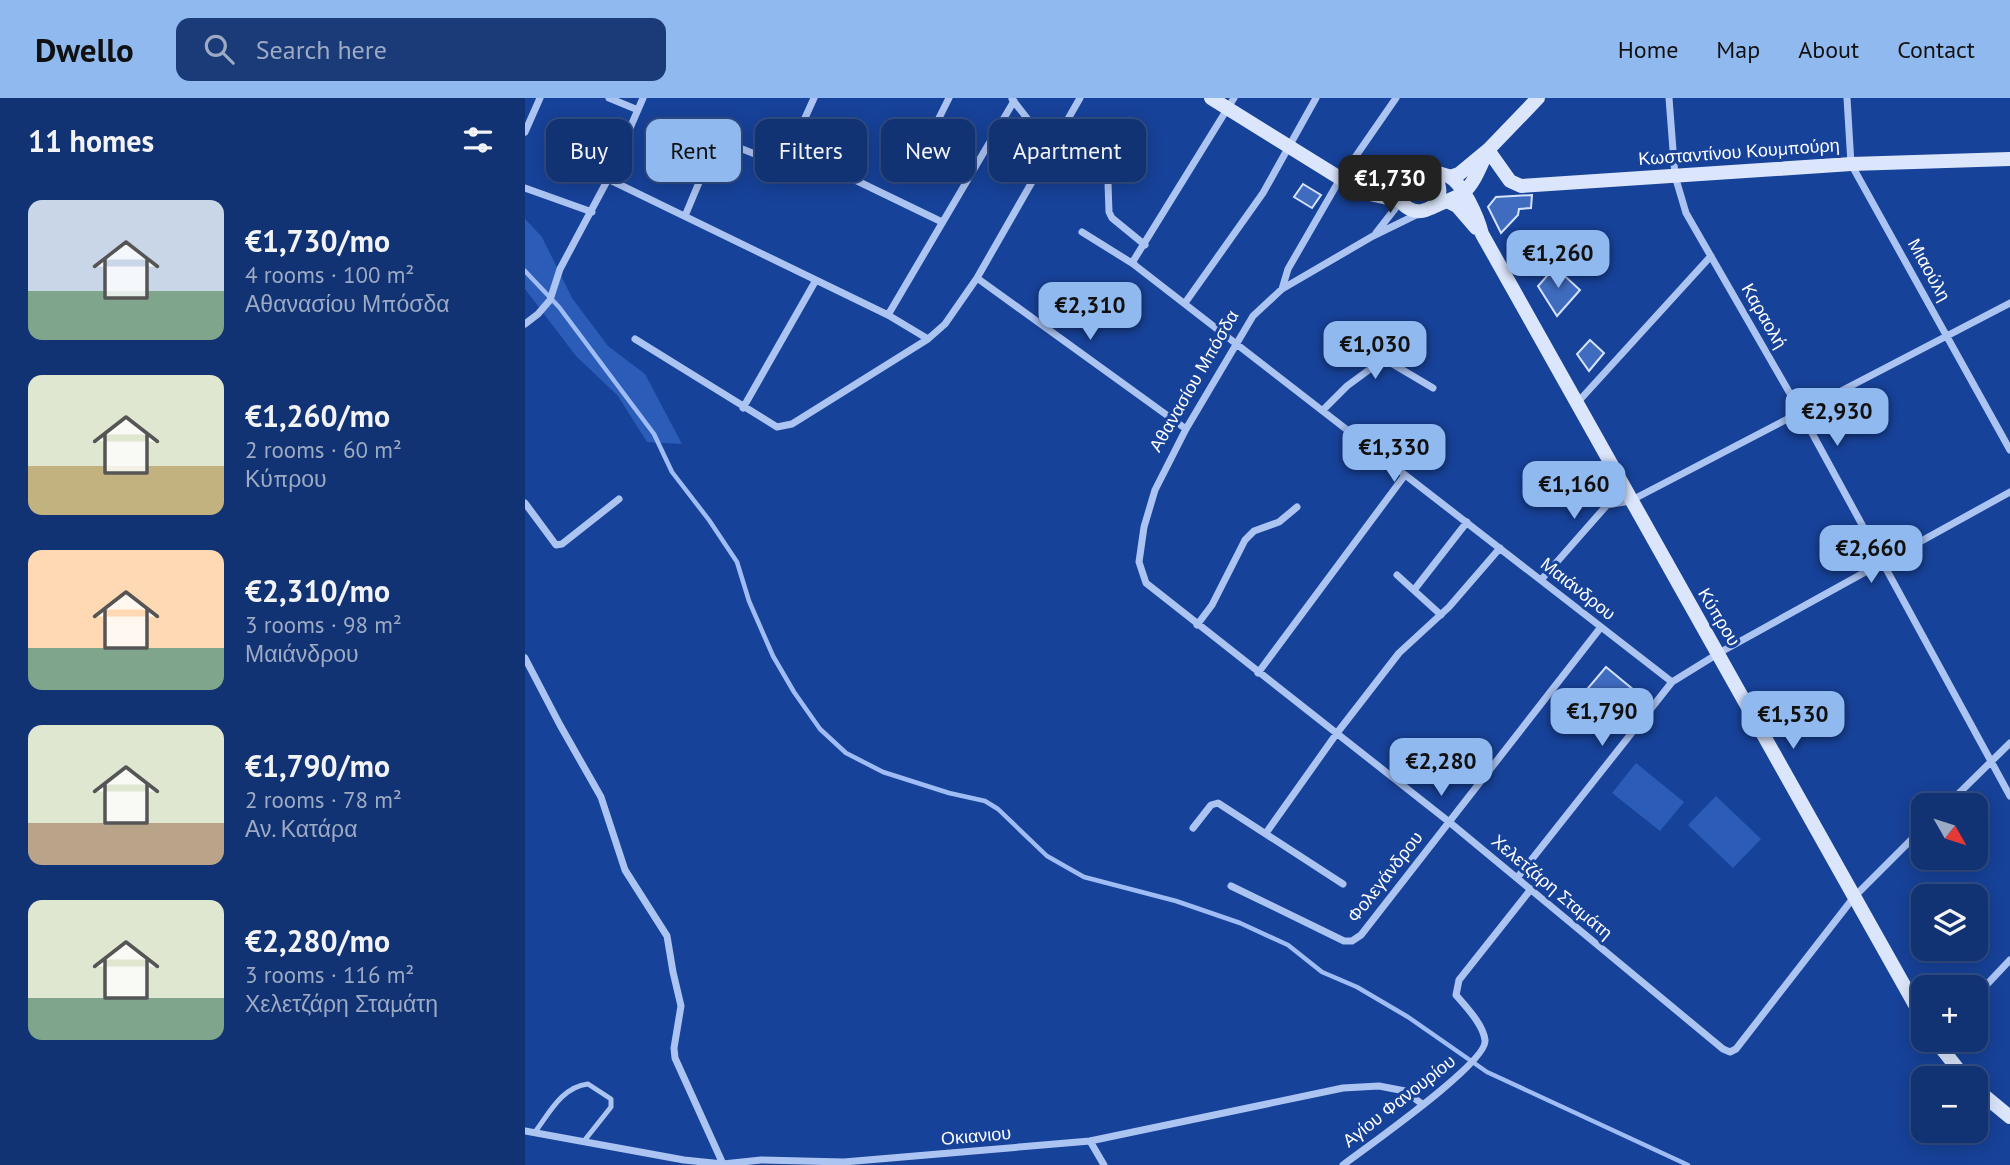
<!DOCTYPE html>
<meta charset="utf-8">
<style>
:root{--surface:#113273;--page:#1a3a78;--text:#f1f3f6;--muted:#9caac4;--line:#304d85;--accent:#90b9f0}
body{margin:0;font-family:"PT Sans",sans-serif;background:var(--page);color:var(--text);height:100vh;display:flex;flex-direction:column;font-size:26px;white-space:nowrap}
*{box-sizing:border-box;margin:0}
p{font-size:23px;color:var(--muted)}
.icon{flex:none;width:38px;height:38px;fill:none;stroke:currentColor;stroke-width:2;stroke-linecap:round;stroke-linejoin:round}
.map{position:relative;flex:1;overflow:hidden}
.details{display:flex;flex-direction:column;background:var(--surface);width:525px}
.details>*{flex:none}
.top-card{position:absolute;left:21px;top:21px;width:665px;height:63px;display:flex;gap:14px}
.needle{width:46px;rotate:129deg}
.buttons{position:absolute;left:1386px;top:695px;display:grid;gap:14px}
.buttons a{display:grid;place-items:center;width:77px;height:77px;border-radius:14px;background:var(--surface);box-shadow:0 4px 18px #0003,0 0 0 2px var(--line);font-size:35px}
.price{position:absolute;translate:-50% -60px;padding:0 16px;border-radius:14px;background:var(--accent);color:#111;font-size:23px;line-height:46px;filter:drop-shadow(0 2px 4px #0008)}
.price::after{content:'';position:absolute;left:50%;top:42px;width:21px;height:16px;margin-left:-10px;background:inherit;clip-path:polygon(0 0,100% 0,50% 100%)}
.price.current{background:#222;color:#fff}
ul{padding:0;list-style:none}
li{display:flex;align-items:center;gap:21px;height:175px;padding:0 28px}
li span{display:grid;place-items:center;flex:none;width:196px;height:140px;border-radius:14px;color:#555}
li>.icon{margin-inline-start:auto}
span .icon{width:84px;height:84px;fill:#fffc;stroke-width:1}
li b{font-size:30px}
h2{display:flex;justify-content:space-between;align-items:center;height:84px;padding:0 28px;font-size:30px}
.chip{padding:0 24px;border-radius:14px;background:var(--surface);box-shadow:0 4px 18px #0003,0 0 0 2px var(--line);font-size:24px;line-height:63px}
.chip.current{background:var(--accent);color:#111}
header{display:flex;align-items:center;gap:42px;box-sizing:border-box;height:98px;padding:0 35px;background:var(--accent);color:#111}
header strong{font-size:33px}
nav{display:flex;gap:38px;margin-inline-start:auto;font-size:24px}
.search{width:490px;height:63px;background:var(--page);display:flex;align-items:center;gap:18px;box-sizing:border-box;padding:0 24px;border-radius:14px;color:var(--muted);font-size:26px}
main{display:flex;flex:1;min-height:0}
.map>svg:first-child{display:block}
</style>
<header>
<strong>Dwello</strong>
<div class="search"><svg class="icon" aria-label="search" viewBox="0 0 24 24"><circle cx="10" cy="10" r="6"/><path d="M15 15l6 6"/></svg>Search here</div>
<nav><a>Home</a><a>Map</a><a>About</a><a>Contact</a></nav>
</header>
<main>
<section class="details">
<h2>11 homes<svg class="icon" aria-label="filters" viewBox="0 0 24 24"><path d="M4 7h16M4 17h16"/><circle cx="9" cy="7" r="2"/><circle cx="15" cy="17" r="2"/></svg></h2>
<ul>
<li><span style="background:linear-gradient(#c9d6e8 65%,#7fa58c 0)"><svg class="icon" aria-label="home" viewBox="0 0 24 24"><path d="M3 11l9-7 9 7M6 9v11h12V9"/></svg></span><div><b>€1,730/mo</b><p>4 rooms · 100 m²</p><p>Αθανασίου Μπόσδα</p></div></li>
<li><span style="background:linear-gradient(#dfe7d0 65%,#c2b280 0)"><svg class="icon" aria-label="home" viewBox="0 0 24 24"><path d="M3 11l9-7 9 7M6 9v11h12V9"/></svg></span><div><b>€1,260/mo</b><p>2 rooms · 60 m²</p><p>Κύπρου</p></div></li>
<li><span style="background:linear-gradient(#ffd9b3 70%,#7fa58c 0)"><svg class="icon" aria-label="home" viewBox="0 0 24 24"><path d="M3 11l9-7 9 7M6 9v11h12V9"/></svg></span><div><b>€2,310/mo</b><p>3 rooms · 98 m²</p><p>Μαιάνδρου</p></div></li>
<li><span style="background:linear-gradient(#dfe7d0 70%,#b9a48a 0)"><svg class="icon" aria-label="home" viewBox="0 0 24 24"><path d="M3 11l9-7 9 7M6 9v11h12V9"/></svg></span><div><b>€1,790/mo</b><p>2 rooms · 78 m²</p><p>Αν. Κατάρα</p></div></li>
<li><span style="background:linear-gradient(#dfe7d0 70%,#7fa58c 0)"><svg class="icon" aria-label="home" viewBox="0 0 24 24"><path d="M3 11l9-7 9 7M6 9v11h12V9"/></svg></span><div><b>€2,280/mo</b><p>3 rooms · 116 m²</p><p>Χελετζάρη Σταμάτη</p></div></li>
</ul>
</section>
<div class="map">
<svg width="1485" height="1067" viewBox="0 0 1485 1067">
<rect width="100%" height="100%" fill="#174299"/>
<path fill="#2b5cb7" d="M0 121 17 139 47 200 83 248 120 276 157 346 122 344 93 298 51 258 0 191Z
M1111 665 1159 704 1135 733 1087 695Z
M1191 698 1236 741 1208 770 1163 727Z"/>
<g fill="none" stroke-linecap="round" stroke-linejoin="round">
<path stroke="#9fbdf4" stroke-width="4.5" d="M0 173 34 209 129 336 147 374 184 422 212 464 224 503 248 558 269 594 295 631 321 655 358 674 424 695 460 703 473 711 522 758 559 779 651 803 715 825 763 847 797 874 832 889 883 919 962 974 1163 1067"/>
</g>
<path fill="#406cc0" stroke="#d4e2fc" stroke-width="2" d="M778 86 796 97 787 110 769 99Z
M1007 97 1006 110 994 111 993 117 976 135 963 109 971 99Z
M1030 169 1055 192 1032 218 1013 188Z
M1065 242 1079 255 1064 273 1052 256Z
M1081 569 1110 593 1088 620 1058 596Z"/>
<g fill="none" stroke-linecap="round" stroke-linejoin="round">
<path stroke="#acc4f2" stroke-width="5" d="M10 1034C25 1014 37 989 63 986L86 1001V1009L59 1043"/>
<path stroke="#acc4f2" stroke-width="7" d="M84 0 113 12
M424 0 406 36 404 53 441 81
M709 0 607 165 1147 584
M1144 0 1150 78 1161 115 1275 313 1485 698
M1322 0 1326 66 1485 352
M487 1 518 41 576 77 583 85 584 114 587 120 620 147
M0 34 15 0
M266 51 417 124
M83 81 363 217 403 241
M0 90 67 114
M895 115 848 138 757 191 728 218 661 331 630 392 619 429 614 464 621 485 923 723 1198 951 1205 954 1211 951 1329 799 1398 730
M160 118 190 46 195 43 200 44 252 65 261 62 289 0
M557 134 610 167
M851 135 876 103
M452 180 661 331
M757 191 763 171 815 81 871 0
M660 205 738 95 791 0
M363 217 489 3
M0 226 13 216 25 202 35 171 83 81 118 0
M110 241 252 329 267 326 403 241 420 226 452 180 555 0
M1052 305 1186 158
M218 310 291 182
M798 312 822 288 856 263 866 265 908 290
M0 405 31 447 37 446 94 401
M872 477 916 517
M1016 482 1082 407 1105 403 1485 205
M889 492 942 424
M672 527 687 507 720 442 729 433 754 424 772 409
M0 560 35 627 76 699 100 772 142 838 148 874 156 908 149 950 150 960 198 1066
M733 575 880 377
M1422 707 1485 645
M668 730 686 707 693 705 818 786
M741 735 812 635 874 555 924 509 975 450
M992 780 1147 584 1194 555 1485 394
M706 788 819 843H827L836 837 1076 529
M1451 898 1485 862
M0 1033 159 1062 198 1066 236 1062 319 1064 565 1043 818 990 854 988 880 993 897 1006
M565 1043 579 1067
M818 1067C840 1050 964 964 960 942 958 926 941 909 931 897L934 882 1006 791"/>
<path stroke="#dbe6fc" stroke-width="14" d="M686 0 826 87 845 96 876 103
M963 52 985 83 996 88 1326 66 1485 61
M900 73C907 74 916 75 923 78 938 85 953 120 957 136L1398 921
M925 79 934 76 963 52 1013 0
M828 87 852 86 882 75
M922 103 932 108 951 130
M907 109C920 95 915 77 896 72 872 73 864 103 887 112 895 115 901 112 908 109 917 104 930 101 938 95 950 85 956 66 963 52
M1410 942 1440 980
M1451 991 1485 1019"/>
</g>
<g text-anchor="middle" stroke-width="6" stroke-linejoin="round" paint-order="stroke">
<g font-size="18" fill="#fff" stroke="#174299">
<text transform="translate(1214 54) rotate(-4)" y="6">Κωσταντίνου Κουμπούρη</text>
<text transform="translate(1404 172) rotate(61)" y="6">Μιαούλη</text>
<text transform="translate(1239 218) rotate(60)" y="6">Καραολή</text>
<text transform="translate(669 283) rotate(-60)" y="6">Αθανασίου Μπόσδα</text>
<text transform="translate(1053 491) rotate(38)" y="6">Μαιάνδρου</text>
<text transform="translate(1194 519) rotate(59)" y="6">Κύπρου</text>
<text transform="translate(860 779) rotate(-52)" y="6">Φολεγάνδρου</text>
<text transform="translate(1027 789) rotate(40)" y="6">Χελετζάρη Σταμάτη</text>
<text transform="translate(874 1003) rotate(-38)" y="6">Αγίου Φανουρίου</text>
<text transform="translate(451 1038) rotate(-5)" y="6">Οκιανιου</text>
</g>
</g>
</svg>
<div class="buttons">
<a><svg class="needle" viewBox="-14 -14 28 28"><path d="M0-13l5 13h-10z" fill="#e53935"/><path d="M0 13l5-13h-10z" fill="#9caac4"/></svg></a>
<a><svg class="icon" aria-label="layers" viewBox="0 0 24 24"><path d="M12 4l9 5-9 5-9-5zM3 14l9 5 9-5"/></svg></a>
<a>+</a>
<a>−</a>
</div>
<b class="price current" style="left:865px;top:117px">€1,730</b>
<b class="price" style="left:1033px;top:192px">€1,260</b>
<b class="price" style="left:565px;top:244px">€2,310</b>
<b class="price" style="left:850px;top:283px">€1,030</b>
<b class="price" style="left:1312px;top:350px">€2,930</b>
<b class="price" style="left:869px;top:386px">€1,330</b>
<b class="price" style="left:1049px;top:423px">€1,160</b>
<b class="price" style="left:1346px;top:487px">€2,660</b>
<b class="price" style="left:1077px;top:650px">€1,790</b>
<b class="price" style="left:1268px;top:653px">€1,530</b>
<b class="price" style="left:916px;top:700px">€2,280</b>
<div class="top-card">
<a class="chip">Buy</a>
<a class="chip current">Rent</a>
<a class="chip">Filters</a>
<a class="chip">New</a>
<a class="chip">Apartment</a>
</div>
</div>
</main>
